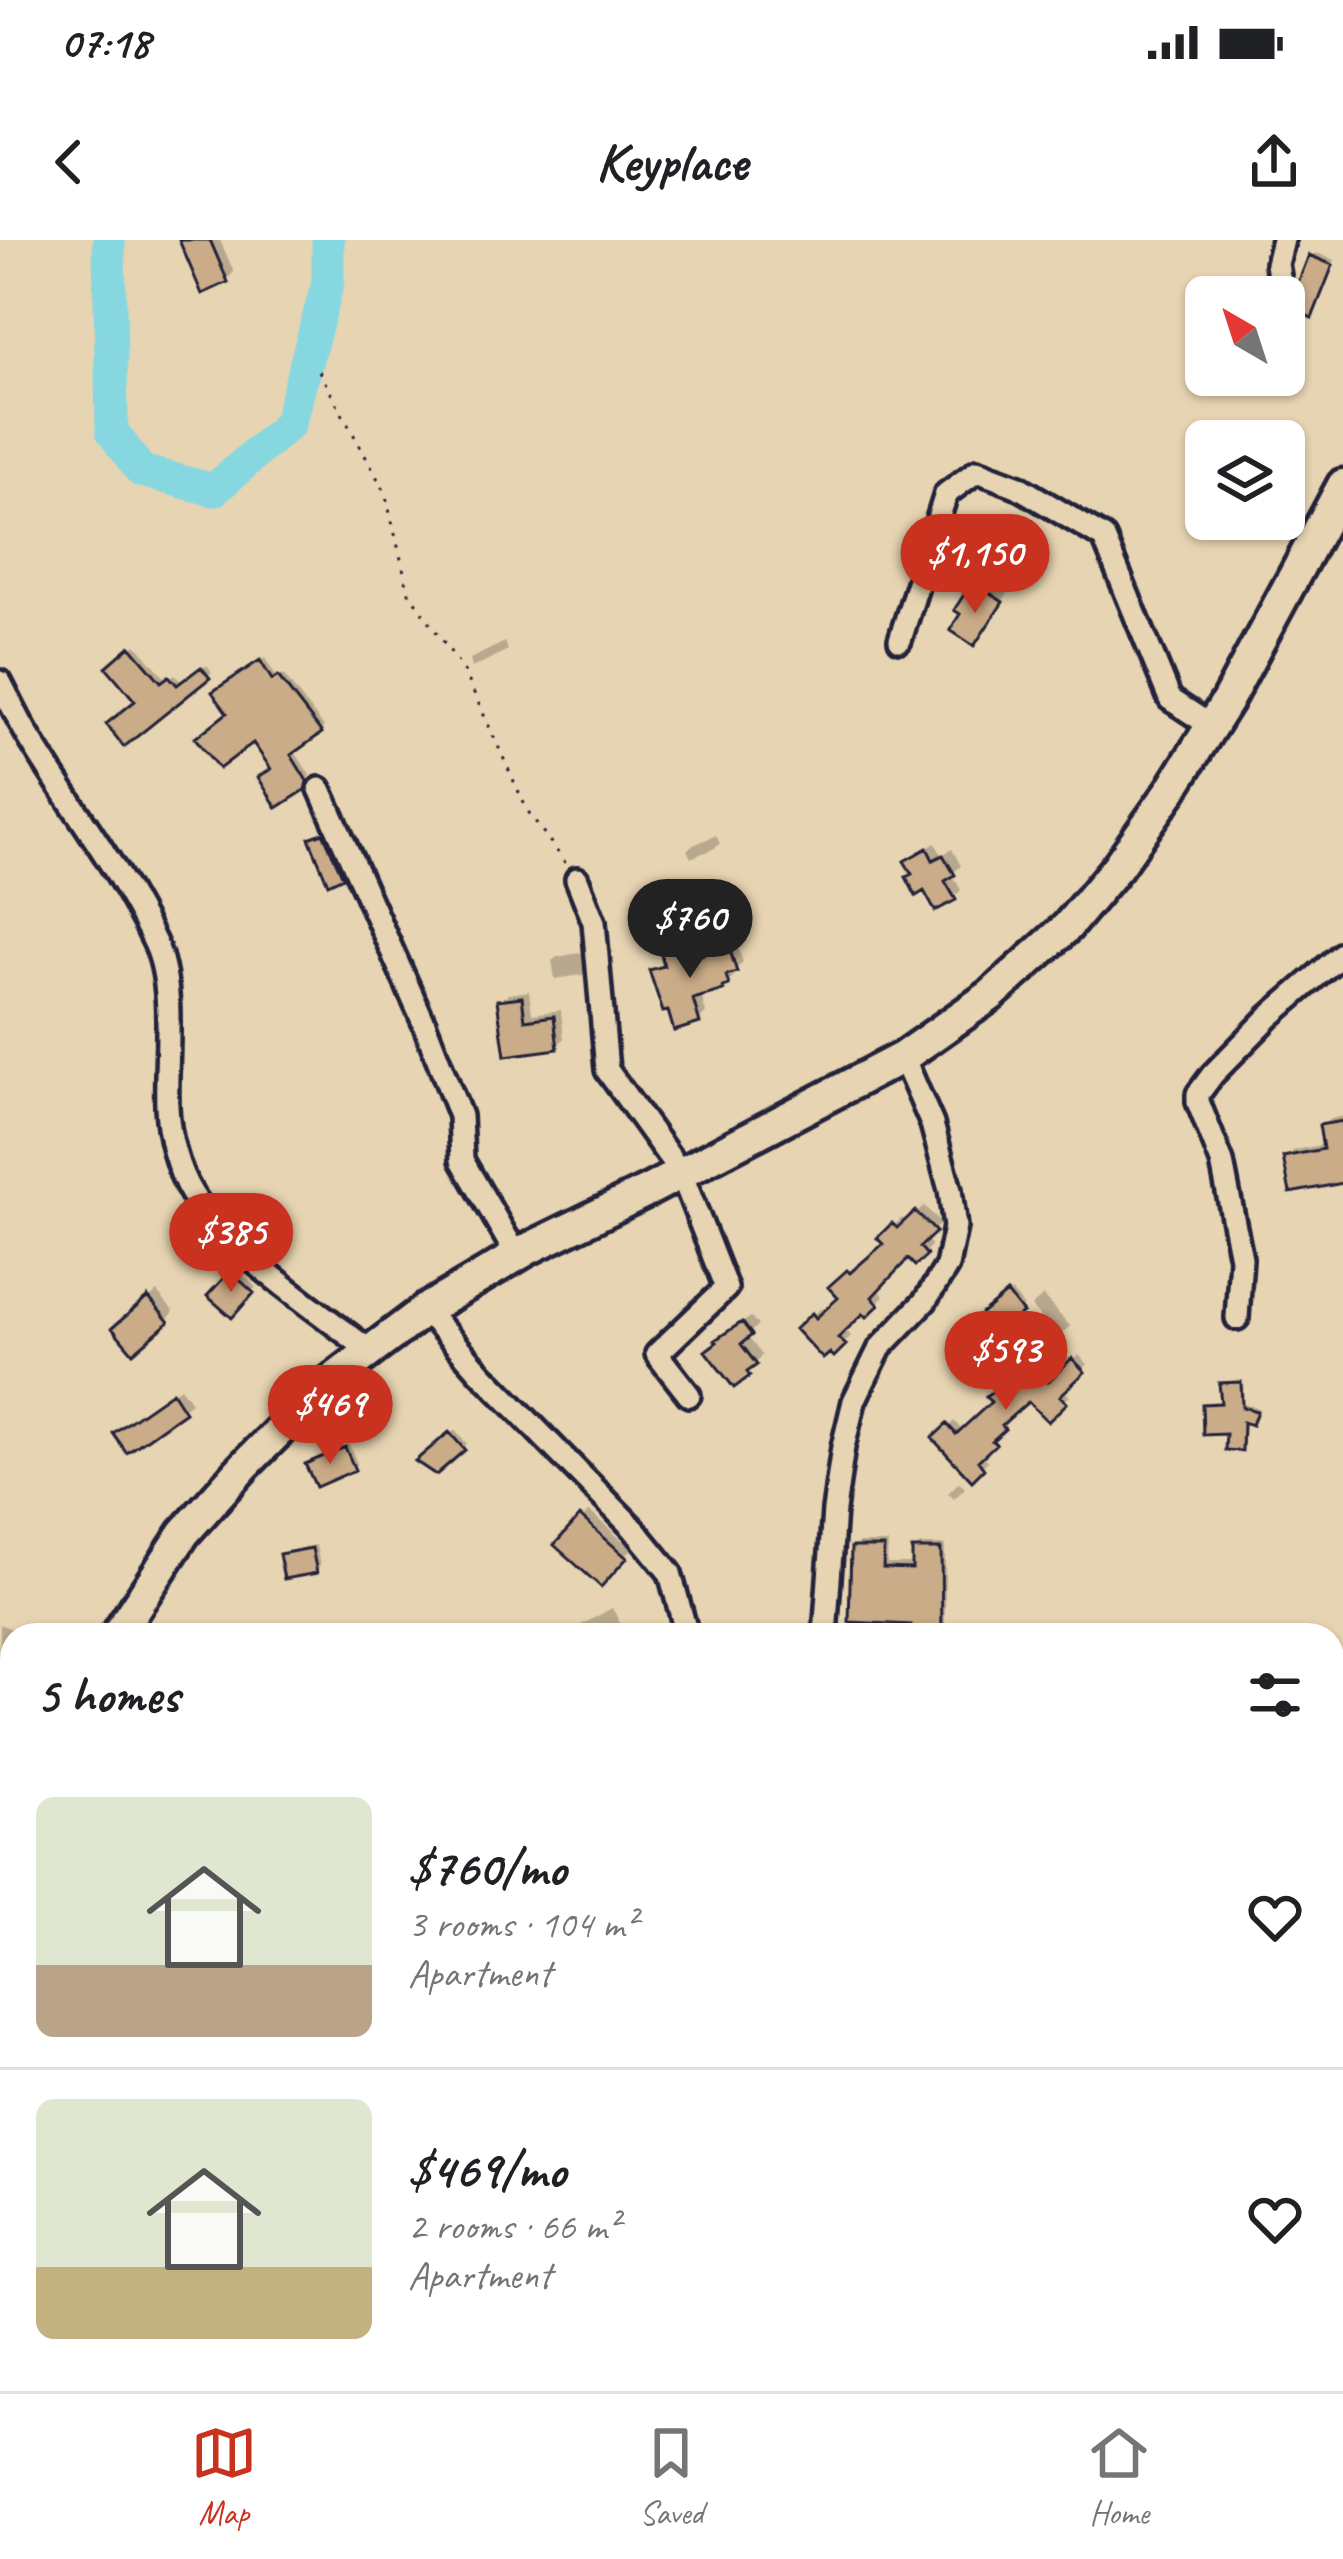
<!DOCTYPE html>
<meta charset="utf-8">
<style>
:root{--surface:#fff;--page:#f6f6f6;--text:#202124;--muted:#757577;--line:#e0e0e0;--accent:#c8321e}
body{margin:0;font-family:Caveat,sans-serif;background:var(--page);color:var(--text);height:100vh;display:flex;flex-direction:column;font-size:45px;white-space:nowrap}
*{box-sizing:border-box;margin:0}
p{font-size:39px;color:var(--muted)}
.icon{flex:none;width:66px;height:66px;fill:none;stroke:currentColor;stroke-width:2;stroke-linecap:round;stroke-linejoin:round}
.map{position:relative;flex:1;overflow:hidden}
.details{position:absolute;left:0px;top:1383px;width:1344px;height:768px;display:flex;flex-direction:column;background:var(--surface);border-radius:36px 36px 0 0;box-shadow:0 3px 9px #0004}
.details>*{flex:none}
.needle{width:78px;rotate:321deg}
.fabs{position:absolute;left:1185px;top:36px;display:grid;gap:24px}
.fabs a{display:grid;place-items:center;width:120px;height:120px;border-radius:18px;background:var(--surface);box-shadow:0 3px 9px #0004;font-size:60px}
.price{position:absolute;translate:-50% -102px;padding:0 27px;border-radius:42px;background:var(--accent);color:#fff;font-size:39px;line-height:78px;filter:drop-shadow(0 3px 6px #0008)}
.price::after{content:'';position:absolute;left:50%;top:72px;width:36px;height:27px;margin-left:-18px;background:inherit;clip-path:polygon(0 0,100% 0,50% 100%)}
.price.on{background:#222;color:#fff}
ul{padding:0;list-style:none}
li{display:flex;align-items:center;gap:36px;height:300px;padding:0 36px}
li+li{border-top:3px solid var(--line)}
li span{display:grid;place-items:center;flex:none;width:336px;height:240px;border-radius:18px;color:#555}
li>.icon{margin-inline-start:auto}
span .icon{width:144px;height:144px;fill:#fffc;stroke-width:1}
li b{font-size:51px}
h2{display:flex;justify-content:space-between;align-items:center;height:144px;padding:0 36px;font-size:51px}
.status{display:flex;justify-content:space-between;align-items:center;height:84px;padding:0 60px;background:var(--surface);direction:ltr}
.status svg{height:33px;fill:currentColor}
header{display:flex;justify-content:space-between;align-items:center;height:156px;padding:0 36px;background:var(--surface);font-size:54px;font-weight:600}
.tabs{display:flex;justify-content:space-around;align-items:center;height:168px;border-top:3px solid var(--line);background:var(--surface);font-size:33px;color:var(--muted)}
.tabs a{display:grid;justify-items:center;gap:6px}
.tabs .on{color:var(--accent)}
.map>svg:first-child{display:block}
</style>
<div class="status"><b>07:18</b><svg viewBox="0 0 49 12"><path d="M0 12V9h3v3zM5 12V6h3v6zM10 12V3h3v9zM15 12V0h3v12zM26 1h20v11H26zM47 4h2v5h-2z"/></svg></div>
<header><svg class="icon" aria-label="back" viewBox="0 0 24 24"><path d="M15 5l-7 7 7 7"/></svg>Keyplace<svg class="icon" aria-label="share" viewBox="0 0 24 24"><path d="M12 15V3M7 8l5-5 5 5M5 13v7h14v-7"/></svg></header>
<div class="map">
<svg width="1343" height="2151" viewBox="0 0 1343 2151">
<rect width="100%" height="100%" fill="#e7d4b2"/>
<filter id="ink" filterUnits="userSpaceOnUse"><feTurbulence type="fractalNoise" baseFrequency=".00833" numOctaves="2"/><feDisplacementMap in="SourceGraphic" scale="24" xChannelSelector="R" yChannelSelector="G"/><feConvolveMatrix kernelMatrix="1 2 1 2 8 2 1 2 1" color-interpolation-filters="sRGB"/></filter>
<g filter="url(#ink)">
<path fill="#0003" d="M183 0H220L234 32 226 40Z
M1316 13 1335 20 1316 70 1312 74 1311 17Z
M992 343 1008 353 981 395 968 355 975 348 983 353Z
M505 402 508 410 472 428 470 419Z
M136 404 167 440 175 434 182 443 207 425 212 432 124 503 139 461 110 427Z
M265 418 277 438 283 434 324 487 294 510 310 535 303 548 274 528 230 473 220 448Z
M328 590 346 631 341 635 313 599Z
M716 595 720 604 715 608 691 618 687 610 691 606Z
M935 603 942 615 952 609 961 626 952 634 961 650 954 657 914 633 908 621Z
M694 698 698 712 736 701 743 722 734 730 735 735 722 747 701 754 706 773 699 781 652 731 666 722 663 712 671 704Z
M585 712 587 730 582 735 555 739 552 721 557 717Z
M529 751 532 774 561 770 564 799 557 806 500 762 508 754Z
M1343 876V940L1286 918 1294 910 1326 904 1322 886 1330 879Z
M924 966 941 983 925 998 932 1005 915 1022 909 1015 877 1048 884 1056 867 1073 862 1071 844 1088 851 1096 834 1113 799 1089 821 1068 826 1073 842 1058 832 1047 856 1025 859 1028 886 1003 881 998 902 978 907 983Z
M236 1029 256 1047 232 1074 211 1056Z
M157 1052 174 1072 167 1080 123 1081Z
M1012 1052 1024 1067 1006 1084 1001 1079 977 1082Z
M1043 1056 1070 1086 1058 1097 1031 1067Z
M751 1077 758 1085 747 1096 762 1115 748 1134 720 1101 726 1093Z
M1079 1115 1088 1124 1063 1149 1070 1156 1048 1178 1029 1158 1005 1178 1008 1182 996 1194 999 1197 981 1214 988 1221 972 1237 936 1198 954 1181 963 1191 995 1162 996 1152 1036 1118 1056 1139Z
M1243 1140 1244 1164 1258 1168 1252 1182 1245 1180 1244 1204 1241 1208 1229 1190 1205 1165 1208 1162 1223 1161 1222 1144 1226 1141Z
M180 1147 191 1162 128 1209 124 1186Z
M455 1190 467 1204 436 1231 420 1221Z
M349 1204 357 1223 353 1228 309 1224Z
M959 1242 965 1248 954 1259 948 1253Z
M589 1271 632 1309 601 1343 558 1305Z
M859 1303H888L887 1324H915V1310L920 1305H945V1395H909L910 1382 854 1308Z
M316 1305 320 1326 316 1330 283 1315 287 1311Z
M612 1368 627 1395H575L574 1393 581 1385Z
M0 1384 21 1393 12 1395V1434L4 1431 0 1441Z
M1117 2139H1151L1136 2144 1133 2151H1120Z
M1279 2139H1318L1307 2151H1296L1293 2147 1286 2151 1277 2142Z"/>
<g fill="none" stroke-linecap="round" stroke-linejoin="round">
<path stroke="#87d7e1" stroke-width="33" d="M109 0 112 191 141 231 214 250 289 184 328 43V0"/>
</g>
<path fill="#cbac88" stroke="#22223b" stroke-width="3" d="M179 0H210L228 42 202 54Z
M1309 15 1333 25 1312 78 1288 68 1295 60 1296 48Z
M982 348 1003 362 974 406 950 390 960 374 954 370 965 353 975 360Z
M130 406 161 442 169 436 177 445 201 427 210 438 124 507 106 484 135 461 106 427Z
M260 420 272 440 278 436 322 493 291 515 307 541 305 550 277 568 258 537 271 529 253 503 219 529 195 498 227 473 212 452Z
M323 593 343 637 328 644 309 598Z
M927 608 933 620 943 615 955 635 945 641 956 660 935 671 924 651 916 656 906 637 912 634 904 621Z
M686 704 690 718 729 707 737 732 726 735 729 745 723 747 724 750 693 759 700 783 674 791 668 771 663 772 649 730 664 726 660 711Z
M522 757 525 780 554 776 558 809 505 816 497 760Z
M1343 881V943L1290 953 1283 917 1323 909 1319 885Z
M915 971 936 992 920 1007 927 1015 915 1026 908 1019 872 1057 879 1065 867 1077 863 1074 838 1098 846 1105 834 1117 830 1113 823 1119 795 1089 812 1073 816 1078 838 1058 828 1047 847 1030 850 1033 883 1004 877 998 892 983 897 988Z
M230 1031 254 1053 232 1078 207 1056Z
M1007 1053 1023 1073 1005 1088 1001 1083 986 1096 973 1081Z
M148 1057 169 1082 133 1113 112 1088Z
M742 1082 752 1095 741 1104 757 1125 747 1132 750 1136 734 1148 705 1111 717 1102 715 1100Z
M1072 1118 1085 1132 1060 1156 1067 1163 1048 1182 1028 1162 1002 1185 1005 1189 992 1201 996 1204 978 1221 984 1229 972 1241 932 1198 947 1184 956 1194 991 1162 986 1157 1029 1121 1048 1142Z
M1241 1142 1242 1167 1257 1171 1252 1185 1243 1182 1242 1211 1225 1210 1226 1194 1203 1195 1202 1164 1221 1163 1219 1143Z
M172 1152 185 1172 127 1213 113 1193Z
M449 1192 465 1210 436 1235 415 1221Z
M345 1207 355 1230 316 1247 305 1224Z
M580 1276 627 1318 601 1347 554 1305Z
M851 1307H884L883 1328 912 1329V1309H941L942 1395H911V1385L849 1382Z
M312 1308 317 1333 284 1339 279 1314Z"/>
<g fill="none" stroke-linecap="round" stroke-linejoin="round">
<defs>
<path id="minor" d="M1282 54 1277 24 1283 0
M900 400 946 254 977 231 1017 246 1104 298 1170 459 1211 486
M0 442C10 461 19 481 30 499 71 567 121 630 155 703 176 748 165 817 167 866 168 894 177 930 192 954 231 1014 314 1067 371 1112
M320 549 424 783 460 876 462 920 517 1016
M577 639 594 682 607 830 681 933 726 1048 657 1114 689 1155
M425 1070 482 1134 634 1289 670 1333 687 1395
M1237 1078 1241 1018 1222 922 1198 862V854L1213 834 1270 776 1343 713
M825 1395 834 1270 843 1207 854 1161 880 1108 925 1061 947 1026 955 987 950 950 932 884 903 817
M0 1981 12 1989
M1332 2013 1343 2009
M153 2139 158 2141 166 2139
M215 2139 222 2144 225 2151
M1184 2139 1185 2151"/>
<path id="highway" d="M117 1395 184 1293 245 1225 323 1147 425 1070 528 1009 649 950 903 817 991 755 1067 687 1117 627 1170 552 1227 461 1343 245
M0 1685 12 1639"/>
</defs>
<use href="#minor" stroke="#22223b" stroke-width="30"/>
<use href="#highway" stroke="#22223b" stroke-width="39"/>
<path stroke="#22223b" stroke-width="3" stroke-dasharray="3 9" stroke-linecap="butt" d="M319 131 385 252 409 353 464 431 527 570 566 624"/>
<use href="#minor" stroke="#e7d4b2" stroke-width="21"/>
<use href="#highway" stroke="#e7d4b2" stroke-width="30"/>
</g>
</g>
</svg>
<div class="fabs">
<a><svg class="needle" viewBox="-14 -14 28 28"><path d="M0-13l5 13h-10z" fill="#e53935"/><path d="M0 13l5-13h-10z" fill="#757577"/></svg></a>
<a><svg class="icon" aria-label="layers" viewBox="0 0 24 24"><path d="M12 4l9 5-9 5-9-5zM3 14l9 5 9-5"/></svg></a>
</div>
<b class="price" style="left:975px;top:376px">$1,150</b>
<b class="price on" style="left:690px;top:741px">$760</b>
<b class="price" style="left:231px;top:1055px">$385</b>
<b class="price" style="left:1006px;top:1173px">$593</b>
<b class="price" style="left:330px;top:1227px">$469</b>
<section class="details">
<h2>5 homes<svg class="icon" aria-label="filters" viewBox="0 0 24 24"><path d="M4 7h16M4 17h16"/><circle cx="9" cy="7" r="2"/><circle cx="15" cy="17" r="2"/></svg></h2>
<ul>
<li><span style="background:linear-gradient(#dfe7d0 70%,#b9a48a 0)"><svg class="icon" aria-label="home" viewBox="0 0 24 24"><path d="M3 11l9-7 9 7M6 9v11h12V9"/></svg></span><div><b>$760/mo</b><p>3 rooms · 104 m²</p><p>Apartment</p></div><svg class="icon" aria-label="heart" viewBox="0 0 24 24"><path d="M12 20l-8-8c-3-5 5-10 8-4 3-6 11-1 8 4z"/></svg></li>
<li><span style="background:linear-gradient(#dfe7d0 70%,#c2b280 0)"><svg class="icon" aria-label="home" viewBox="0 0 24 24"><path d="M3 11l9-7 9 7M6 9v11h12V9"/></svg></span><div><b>$469/mo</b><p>2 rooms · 66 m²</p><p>Apartment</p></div><svg class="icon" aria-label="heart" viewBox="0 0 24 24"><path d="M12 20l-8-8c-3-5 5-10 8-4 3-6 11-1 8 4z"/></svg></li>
</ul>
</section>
</div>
<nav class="tabs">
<a class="on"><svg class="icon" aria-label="map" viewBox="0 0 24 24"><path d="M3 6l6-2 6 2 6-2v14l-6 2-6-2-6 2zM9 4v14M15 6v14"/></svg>Map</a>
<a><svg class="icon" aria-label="saved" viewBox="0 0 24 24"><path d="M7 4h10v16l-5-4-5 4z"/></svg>Saved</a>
<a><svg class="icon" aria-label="home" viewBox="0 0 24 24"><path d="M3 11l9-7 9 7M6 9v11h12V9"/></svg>Home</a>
</nav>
